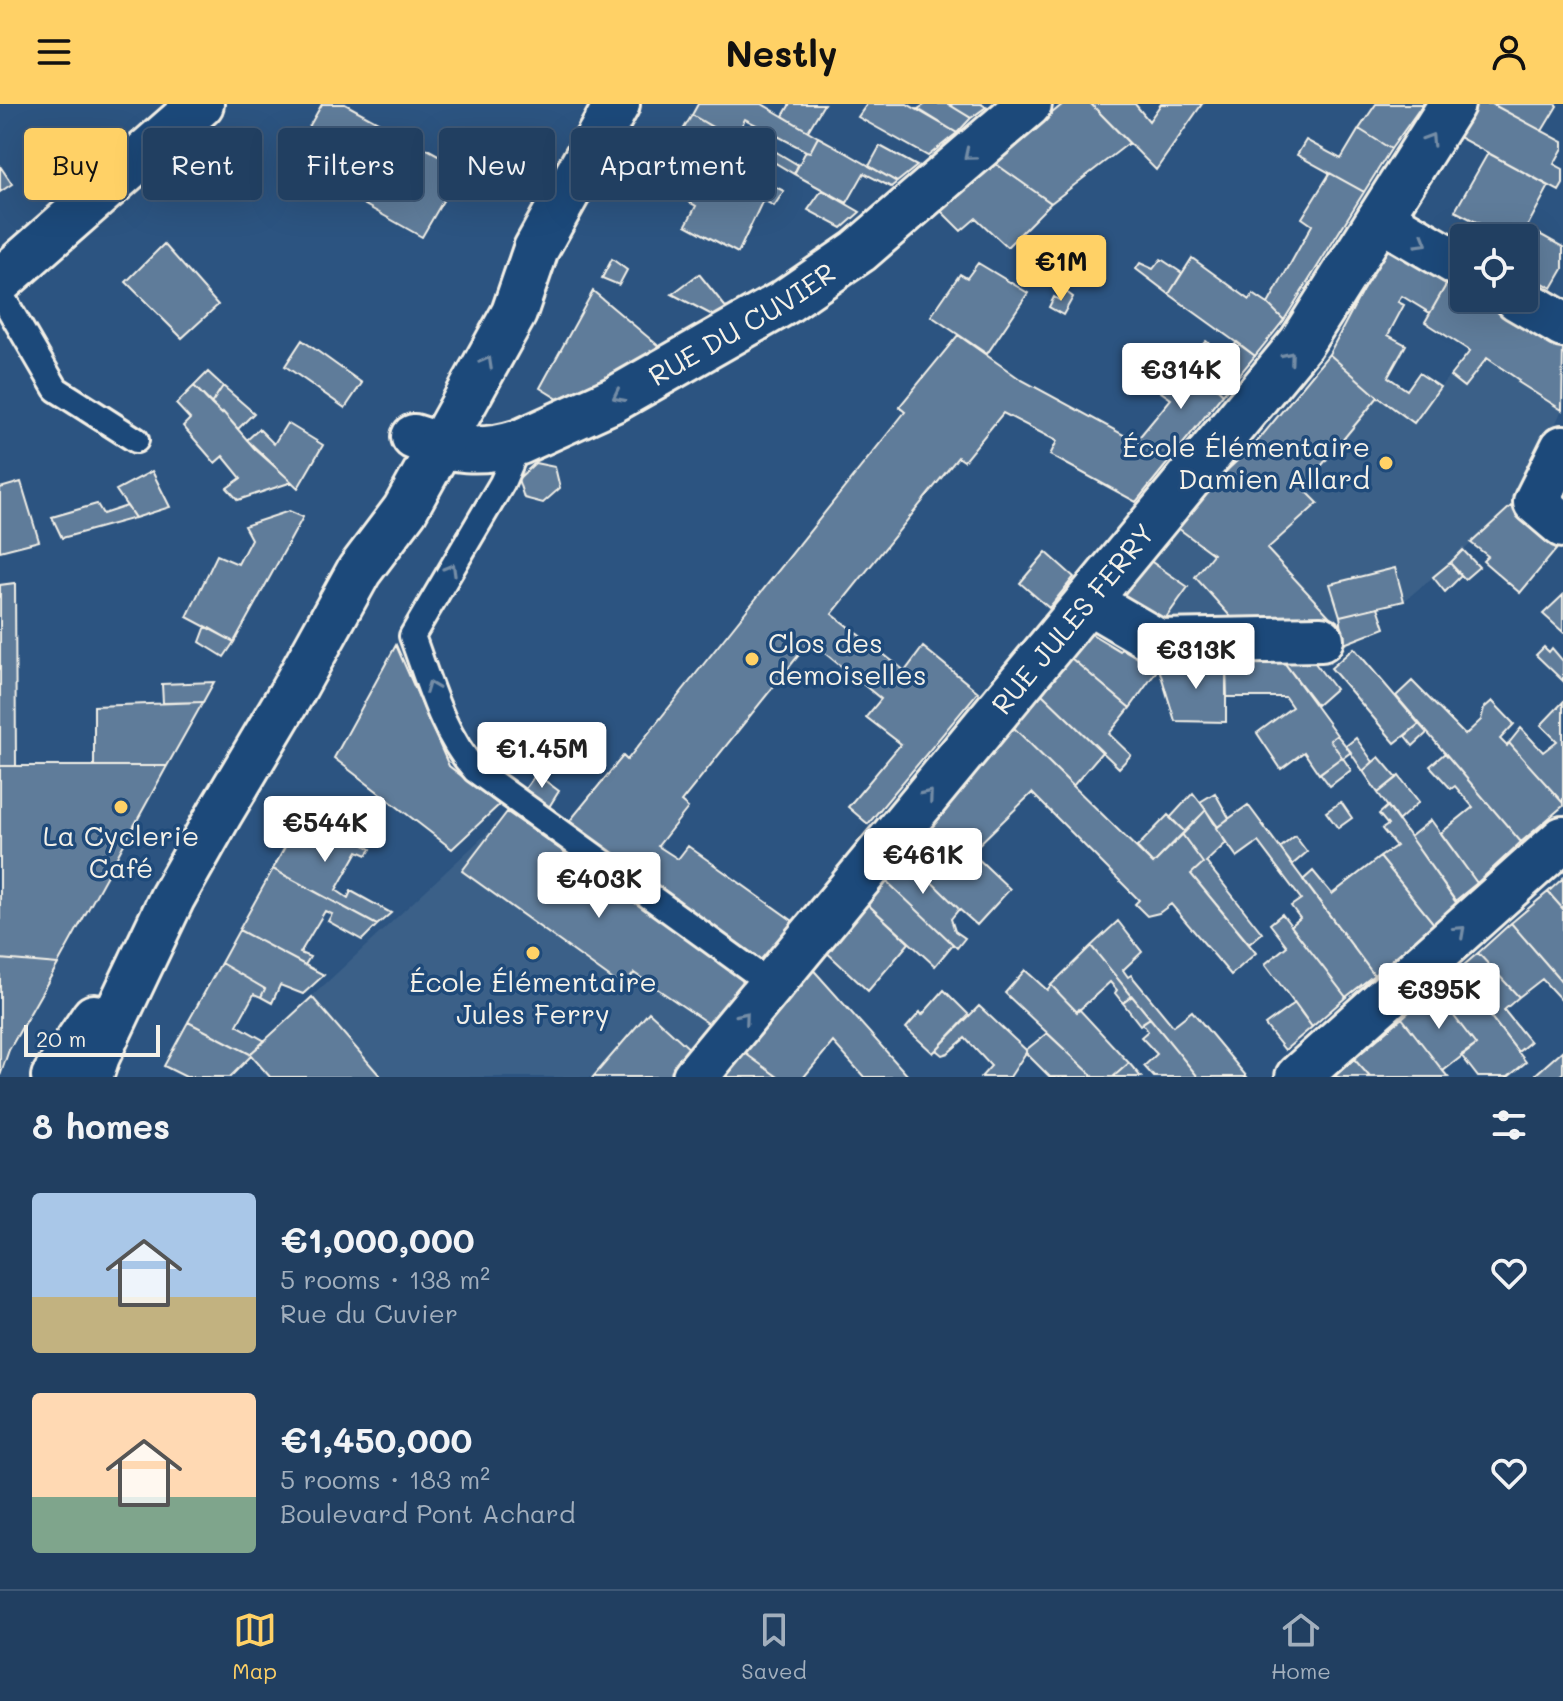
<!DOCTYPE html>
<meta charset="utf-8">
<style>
:root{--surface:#213f61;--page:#2d4a6a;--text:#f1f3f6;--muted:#a2afbd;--line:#3e5876;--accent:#ffd166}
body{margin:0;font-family:Mali,sans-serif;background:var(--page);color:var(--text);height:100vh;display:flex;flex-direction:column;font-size:30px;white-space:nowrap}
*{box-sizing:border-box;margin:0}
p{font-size:26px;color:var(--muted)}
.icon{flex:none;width:44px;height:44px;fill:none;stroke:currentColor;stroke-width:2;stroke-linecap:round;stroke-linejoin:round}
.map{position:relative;height:973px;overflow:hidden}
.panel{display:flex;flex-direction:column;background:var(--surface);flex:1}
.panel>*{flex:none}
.top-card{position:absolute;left:24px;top:24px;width:800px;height:72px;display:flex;gap:16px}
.controls{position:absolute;left:1450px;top:120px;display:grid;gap:16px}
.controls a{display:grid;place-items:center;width:88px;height:88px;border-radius:8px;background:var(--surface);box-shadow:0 8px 32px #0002,0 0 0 2px var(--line);font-size:40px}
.scale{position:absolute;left:24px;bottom:20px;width:136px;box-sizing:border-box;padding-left:8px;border:4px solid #f4f1e8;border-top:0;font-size:22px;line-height:28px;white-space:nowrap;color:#f4f1e8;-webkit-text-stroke:6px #1f4a7a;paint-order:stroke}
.price{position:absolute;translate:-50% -68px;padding:0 18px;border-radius:8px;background:#fff;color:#222;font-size:26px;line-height:52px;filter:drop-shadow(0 2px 4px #0008)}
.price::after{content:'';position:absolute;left:50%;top:48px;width:24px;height:18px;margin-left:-12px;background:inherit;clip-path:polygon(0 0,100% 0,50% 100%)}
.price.selected{background:var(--accent);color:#111}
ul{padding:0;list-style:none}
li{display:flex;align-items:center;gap:24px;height:200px;padding:0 32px}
li span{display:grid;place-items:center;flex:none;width:224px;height:160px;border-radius:8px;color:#555}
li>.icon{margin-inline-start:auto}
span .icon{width:96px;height:96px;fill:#fffc;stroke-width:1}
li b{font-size:34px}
h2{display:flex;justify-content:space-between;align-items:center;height:96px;padding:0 32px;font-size:34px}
.chip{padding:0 28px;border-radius:8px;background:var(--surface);box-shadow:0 8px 32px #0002,0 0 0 2px var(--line);font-size:28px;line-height:72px}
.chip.selected{background:var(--accent);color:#111}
header{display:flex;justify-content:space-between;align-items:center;height:104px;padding:0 32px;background:var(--accent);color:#111;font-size:36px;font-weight:700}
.menu{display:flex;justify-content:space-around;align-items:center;height:112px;border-top:2px solid var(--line);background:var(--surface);font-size:22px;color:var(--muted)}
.menu a{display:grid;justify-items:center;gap:4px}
.menu .selected{color:var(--accent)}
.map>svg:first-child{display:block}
</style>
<header><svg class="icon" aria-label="menu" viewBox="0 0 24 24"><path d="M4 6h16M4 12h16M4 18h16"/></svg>Nestly<svg class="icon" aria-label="person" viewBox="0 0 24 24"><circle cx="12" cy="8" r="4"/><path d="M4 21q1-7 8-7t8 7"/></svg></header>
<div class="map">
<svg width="1563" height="973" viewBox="0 0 1563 973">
<rect width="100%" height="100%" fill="#2c5481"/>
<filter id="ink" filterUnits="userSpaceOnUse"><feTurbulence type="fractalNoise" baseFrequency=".0125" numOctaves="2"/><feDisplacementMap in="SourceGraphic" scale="16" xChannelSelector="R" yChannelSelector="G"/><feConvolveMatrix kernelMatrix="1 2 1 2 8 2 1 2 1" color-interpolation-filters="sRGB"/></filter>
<g filter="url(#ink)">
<path fill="#3b6088" d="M1450 174 1464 194 1563 241V303L1532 373 1513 403 1511 402 1450 459 1404 497 1340 512V514L1290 520 1160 522 1117 492 1171 419 1256 339 1329 250 1378 293 1415 319 1440 283 1469 248 1425 218Z
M507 708 747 877 671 973H270L250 950 497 720Z"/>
<path fill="#5e7b9a" stroke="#f4f1e8" stroke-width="2" d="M322 0H345L462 64 422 133 289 58Z
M698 0H762L818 33 810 48 806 47 745 15 734 36 692 11Z
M790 0H824L808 27 783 12Z
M867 0H907L957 29 928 52 858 13Z
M926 0H948L971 14 957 29 918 5Z
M948 0H981L986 3 971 14Z
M1063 0H1091L1129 39 1051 99 993 58Z
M1091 0H1135L1149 17 1161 0H1202L1156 66Z
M1376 0H1423L1391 45 1359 25Z
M1476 0H1492L1563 38V44L1554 60 1563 65V80L1559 87 1453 30Z
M1492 0H1555L1557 2 1542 27Z
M692 11 759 50 748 70 784 87 774 102 672 44Z
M1359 25 1391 45 1364 88 1297 51 1306 36 1341 55Z
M818 33 831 40 897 78 891 83 864 69 847 99 794 70 806 47 810 48Z
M880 42 917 62 897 78 869 62Z
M672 44 763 96 738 149 686 121 696 102 655 79Z
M773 46 798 61 794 70 769 55Z
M1488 49 1549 82 1521 134H1507L1455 107Z
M993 58 1051 99 1007 143 976 114 961 127 939 105Z
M0 62 12 80 0 88Z
M1330 69 1364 88 1284 216 1268 200 1312 121 1302 114Z
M822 86 860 108 842 124 808 106Z
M1534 127 1563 143V165L1552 184 1524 169V144Z
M164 140 218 201 182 234 126 178Z
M1398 143 1450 174 1430 209 1402 192 1398 198 1404 201 1388 231 1406 241 1388 273 1407 286 1419 269 1440 283 1414 319 1378 293 1329 250 1384 146Z
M1192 154 1250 196 1253 190 1268 200 1284 216 1255 252 1169 190Z
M612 155 627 166 619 181 602 174Z
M1161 155 1182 169 1169 190 1136 165 1140 159 1153 165Z
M978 159 1028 189 987 250 931 212 960 170 967 174Z
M699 170 728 206 716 213 672 190Z
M1450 174 1464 182V194H1485L1563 241 1562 306 1518 278 1519 276 1487 254 1464 283 1450 272 1470 247 1425 218Z
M593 187 661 244 612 271 558 295 540 284Z
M1065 187 1073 193 1063 211 1049 203 1054 193 1059 196Z
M958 231 1020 275 1170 356 1136 398 1050 351 1057 337 1003 309 964 357 958 353 832 510 905 567 923 543 978 588 868 720 848 703 901 640 866 613 881 595 810 537 681 698 688 704 658 742 678 755 688 742 793 817 763 857 568 719 623 652 627 656 905 308 899 303Z
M302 236 362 279 345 304 285 262Z
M1206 237 1225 253 1237 238 1255 252 1223 290 1187 256Z
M1329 250 1378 293 1303 384 1318 399 1267 445 1332 515 1290 520 1238 521 1195 473 1213 450 1171 419 1256 339Z
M1187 256 1223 290 1170 356 1136 337 1171 295 1161 288Z
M208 268 223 282 211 300 194 282Z
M194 282 222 310 223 308 255 345 292 378 238 396 227 384 241 374 223 352 215 359 183 322 190 315 176 300Z
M223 282 254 309 238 325 223 308 222 310 211 300Z
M287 319 323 341 298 384 247 336 259 325 274 340Z
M535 359 555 363 560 384 543 399 524 394 518 375Z
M152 367 170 403 135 414 116 386Z
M21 378 39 437 0 447V384Z
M97 400 103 410 127 402 135 414 62 434 52 413Z
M1511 402 1560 441 1520 489 1483 457 1488 452 1471 439Z
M289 407 303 413 234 538 187 513 217 451 238 460 251 435 244 422Z
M1463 446 1479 463 1465 475 1450 459Z
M1046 448 1074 473 1049 504 1020 479Z
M1146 454 1188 483 1160 522 1117 492Z
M1450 459 1461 472 1445 488 1433 473Z
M1395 464 1404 497 1340 512 1330 480Z
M15 479 16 662H0V481Z
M1563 491V528L1543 510Z
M1378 503 1385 524 1344 540 1340 512Z
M206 522 234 538 224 553 200 538Z
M1090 529 1120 547 1126 538 1157 558 1158 565 1130 604 1071 554Z
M396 541 449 662 499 701 452 745 334 654Z
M1544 543 1549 548 1552 544 1563 557V577L1536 551Z
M1354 544 1419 620 1395 639 1331 564Z
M1071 554 1130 604 1109 630 1131 651 1119 664 1042 590Z
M1311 554 1335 585 1317 601 1283 557Z
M1283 557 1337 631 1330 636 1342 653 1319 670 1304 648 1281 665 1257 629 1292 603 1285 593H1227L1226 559Z
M1157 558 1226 559V618L1175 617Z
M1412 577 1465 631 1481 616 1484 604 1492 597 1514 620 1500 635 1507 642 1509 639 1563 699V702L1521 738 1396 592Z
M214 578 203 598 163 599 162 580Z
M1042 590 1102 648 1073 682 1013 623Z
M203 598 167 662H94V602Z
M1563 598V699L1509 639 1521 624 1543 648 1557 637 1541 621Z
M1419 620 1427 629 1413 642 1405 632Z
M1013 623 1153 760 1182 730 1203 759 1191 770 1256 849 1231 871 1171 800 1159 809 1147 812 1135 800 1139 796 1032 689 971 748 1010 785 977 821 959 805 900 747Z
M1337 631 1351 648 1343 654 1351 666 1330 682 1320 669 1342 653 1330 636Z
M1356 634 1373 658 1363 667 1346 642Z
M1445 649 1521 738 1477 779 1441 729 1473 703 1455 682 1451 685 1430 662Z
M1379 653 1397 674 1378 689 1363 667Z
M0 662H167L58 860 0 855Z
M536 670 559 687 549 703 525 685Z
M1399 672 1419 698 1398 717 1378 689Z
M1193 689 1206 706 1185 728 1170 714Z
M1215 689 1229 714 1218 723 1200 698Z
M1341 698 1352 714 1338 724 1326 708Z
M1248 701 1374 871 1346 893 1291 822 1300 814 1291 802 1301 795 1258 738 1237 753 1216 724Z
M1388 702 1457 799 1434 820 1380 753 1396 742 1382 725 1388 721 1379 710Z
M305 706 371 745 367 751 358 747 336 786 348 794 351 787 391 809 377 821 273 765Z
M1206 706 1226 739 1206 758 1262 829 1249 840 1191 770 1203 759 1182 730Z
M507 708 747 877 712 922 634 869 623 883 462 767Z
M1168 711 1185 728 1153 760 1137 743Z
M1431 716 1477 779 1455 797 1410 733Z
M1295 732 1307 748 1292 761 1280 744Z
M900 747 959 805 951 815 955 827 965 834 957 844 880 771Z
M1380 753 1434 820 1374 871 1303 776 1313 767 1332 790Z
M273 765 377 821 362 836 328 817 332 810 325 807 300 849 310 853 305 861 239 826Z
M880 771 953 840 935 862 862 795Z
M1563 774V805L1548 788Z
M1548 788 1563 805V879L1511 819Z
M862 795 909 839 868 887 822 844Z
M1282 810 1346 893 1312 923 1265 860 1287 842 1270 820Z
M1118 817 1142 848 1123 866 1128 873 1131 871 1173 922 1192 907 1247 973H1198L1091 842Z
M1511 819 1563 879V898L1542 875 1519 893 1478 849Z
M239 826 305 861 324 871 303 890 280 881 272 899 261 893 265 885 221 859Z
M1091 842 1132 892 1123 899 1115 889 1117 886 1110 878 1077 908 1051 881Z
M1478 849 1519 893 1504 906 1530 938 1518 948 1456 868Z
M0 855 58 860 9 946 0 972Z
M221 859 265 885 261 893 254 890 237 921 265 937 250 950 188 918Z
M809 861 909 973H864L833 938 804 973H778L742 947Z
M1025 866 1047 886 1051 881 1077 908 1079 905 1129 959 1113 973H1094L1005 889Z
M1456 868 1526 958 1508 973H1478L1461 951 1476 941 1434 886Z
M944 886 969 911 933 949 906 924 920 908 922 911Z
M1434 886 1476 941 1443 967 1402 914Z
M1132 892 1150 914 1140 921 1123 899Z
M312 893 381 973H270L250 950Z
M1295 899 1312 923 1285 946 1265 921Z
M979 902 1027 947 1010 973H981L991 962 965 934 948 949 942 951 936 946Z
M649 908 692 947 671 973H593Z
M1150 914 1198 973H1154L1144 962 1157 950 1141 933 1148 927 1142 919Z
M1402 914 1443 967 1448 973H1370L1354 955Z
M188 918 250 950 251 952 230 973H186L164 962Z
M1047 929 1094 973H1050L1026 949V946Z
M1563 946V969L1558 973H1538L1536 970Z
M742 947 778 973H722Z
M1354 955 1370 973H1334Z
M1129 959 1141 973H1113Z"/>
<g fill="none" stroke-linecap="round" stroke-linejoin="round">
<defs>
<path id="service" d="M0 189 56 285 136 336
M520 338 502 379 412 532C429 578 442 629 475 666L771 880"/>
<g id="minor">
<path d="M1380 114 1464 163"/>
<path d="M0 177 201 0"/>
<path d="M1517 194 1563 221"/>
<path d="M1563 344 1536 398 1563 421"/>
<path d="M1088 497 1158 538 1321 535"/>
<path id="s1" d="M695 973 1301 239 1452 0"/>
<path d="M1298 973 1563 735"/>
</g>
<g id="tertiary">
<path id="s2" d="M414 333C452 346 480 351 520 338L615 295 785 198 859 147 1029 0"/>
</g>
<path id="secondary" d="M54 973 94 913
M90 973 97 952 172 794 220 709 292 588 359 467 405 406 514 209 536 145 617 0"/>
</defs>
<use href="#service" stroke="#f4f1e8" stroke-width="30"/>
<use href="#minor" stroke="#f4f1e8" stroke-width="50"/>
<use href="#tertiary" stroke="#f4f1e8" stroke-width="50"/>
<use href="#secondary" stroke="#f4f1e8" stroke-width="50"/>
<use href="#service" stroke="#1f4a7a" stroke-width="24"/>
<use href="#minor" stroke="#1f4a7a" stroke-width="44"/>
<use href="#tertiary" stroke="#1f4a7a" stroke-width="44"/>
<use href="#secondary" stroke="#1f4a7a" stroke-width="44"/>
</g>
<defs><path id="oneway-chevron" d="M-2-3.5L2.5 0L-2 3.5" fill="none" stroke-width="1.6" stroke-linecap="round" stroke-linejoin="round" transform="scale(2)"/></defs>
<g stroke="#748da6">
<use href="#oneway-chevron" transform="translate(1430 35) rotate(-58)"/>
<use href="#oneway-chevron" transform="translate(969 51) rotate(140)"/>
<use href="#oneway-chevron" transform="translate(1422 138) rotate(30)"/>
<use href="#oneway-chevron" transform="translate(1289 253) rotate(-50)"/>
<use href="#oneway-chevron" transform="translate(487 258) rotate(-61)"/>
<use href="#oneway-chevron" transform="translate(618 292) rotate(153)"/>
<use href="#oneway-chevron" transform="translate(451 465) rotate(-60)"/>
<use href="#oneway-chevron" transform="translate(431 583) rotate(-111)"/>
<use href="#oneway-chevron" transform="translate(928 691) rotate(-50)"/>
<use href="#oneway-chevron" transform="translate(1460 827) rotate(-42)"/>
<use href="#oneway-chevron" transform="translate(744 913) rotate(-50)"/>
</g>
</g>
<g fill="#ffd166" stroke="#1f4a7a" stroke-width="3">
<circle cx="1386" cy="359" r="8"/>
<circle cx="752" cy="555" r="8"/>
<circle cx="121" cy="703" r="8"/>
<circle cx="533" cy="849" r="8"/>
</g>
<g text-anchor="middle" stroke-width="7" stroke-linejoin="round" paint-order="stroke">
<g font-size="28" fill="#f4f1e8" stroke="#1f4a7a">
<text dy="10" stroke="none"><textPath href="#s2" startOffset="360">RUE DU CUVIER</textPath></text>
<text dy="10" stroke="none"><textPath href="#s1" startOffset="594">RUE JULES FERRY</textPath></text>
</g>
<g font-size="28" fill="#f4f1e8" stroke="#1f4a7a">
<text x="1370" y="353" text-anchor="end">École Élémentaire<tspan x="1370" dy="32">Damien Allard</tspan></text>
<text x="768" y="549" text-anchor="start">Clos des<tspan x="768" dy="32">demoiselles</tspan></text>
<text x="121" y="742">La Cyclerie<tspan x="121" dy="32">Café</tspan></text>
<text x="533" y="888">École Élémentaire<tspan x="533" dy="32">Jules Ferry</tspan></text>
</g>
</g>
</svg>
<div class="controls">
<a><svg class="icon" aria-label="locate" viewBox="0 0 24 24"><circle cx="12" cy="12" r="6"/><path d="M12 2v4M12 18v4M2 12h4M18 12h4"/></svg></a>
</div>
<div class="scale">20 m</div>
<b class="price selected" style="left:1061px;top:199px">€1M</b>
<b class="price" style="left:1181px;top:307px">€314K</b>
<b class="price" style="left:1196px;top:587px">€313K</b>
<b class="price" style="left:542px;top:686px">€1.45M</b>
<b class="price" style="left:325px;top:760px">€544K</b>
<b class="price" style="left:923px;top:792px">€461K</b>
<b class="price" style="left:599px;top:816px">€403K</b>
<b class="price" style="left:1439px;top:927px">€395K</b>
<div class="top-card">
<a class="chip selected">Buy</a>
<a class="chip">Rent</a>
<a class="chip">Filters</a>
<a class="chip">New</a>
<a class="chip">Apartment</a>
</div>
</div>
<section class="panel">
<h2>8 homes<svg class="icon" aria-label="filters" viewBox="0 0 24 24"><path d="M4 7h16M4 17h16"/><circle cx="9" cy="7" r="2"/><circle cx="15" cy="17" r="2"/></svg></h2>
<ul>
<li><span style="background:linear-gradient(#a9c7e8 65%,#c2b280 0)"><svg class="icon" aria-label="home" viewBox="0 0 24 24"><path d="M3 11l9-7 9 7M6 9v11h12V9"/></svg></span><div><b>€1,000,000</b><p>5 rooms · 138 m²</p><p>Rue du Cuvier</p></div><svg class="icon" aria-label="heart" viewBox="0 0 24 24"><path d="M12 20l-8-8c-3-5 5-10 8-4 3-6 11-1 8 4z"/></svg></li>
<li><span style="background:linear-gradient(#ffd9b3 65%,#7fa58c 0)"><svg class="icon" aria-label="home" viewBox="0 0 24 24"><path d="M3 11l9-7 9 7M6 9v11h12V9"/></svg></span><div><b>€1,450,000</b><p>5 rooms · 183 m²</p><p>Boulevard Pont Achard</p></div><svg class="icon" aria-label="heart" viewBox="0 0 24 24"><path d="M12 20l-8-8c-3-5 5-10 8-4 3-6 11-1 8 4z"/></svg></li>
</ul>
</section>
<nav class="menu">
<a class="selected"><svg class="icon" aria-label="map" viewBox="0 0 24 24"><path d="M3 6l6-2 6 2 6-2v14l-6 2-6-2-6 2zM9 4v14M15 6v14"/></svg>Map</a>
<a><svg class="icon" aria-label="saved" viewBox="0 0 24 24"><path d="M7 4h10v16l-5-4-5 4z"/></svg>Saved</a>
<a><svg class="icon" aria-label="home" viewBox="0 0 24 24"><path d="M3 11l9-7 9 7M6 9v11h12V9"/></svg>Home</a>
</nav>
